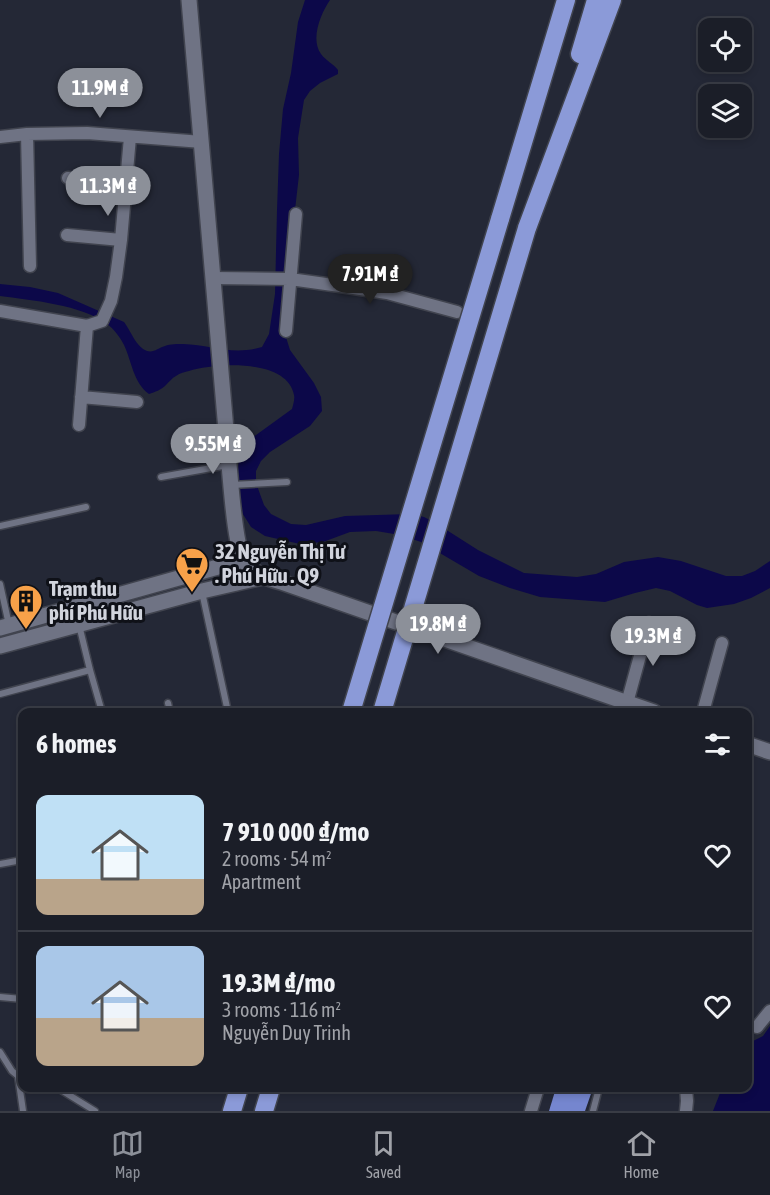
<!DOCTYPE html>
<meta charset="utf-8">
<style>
:root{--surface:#1b1e28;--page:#282b34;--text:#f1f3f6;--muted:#a0a2a8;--line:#393c45;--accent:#8c9099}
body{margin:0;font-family:"Asap Condensed",sans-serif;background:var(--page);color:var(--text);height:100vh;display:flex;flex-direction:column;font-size:22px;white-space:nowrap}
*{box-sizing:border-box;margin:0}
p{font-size:20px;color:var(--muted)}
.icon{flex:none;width:33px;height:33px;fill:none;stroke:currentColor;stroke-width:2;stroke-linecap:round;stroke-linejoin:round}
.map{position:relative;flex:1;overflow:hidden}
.sheet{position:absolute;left:18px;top:708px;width:734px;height:384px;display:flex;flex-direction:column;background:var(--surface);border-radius:12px;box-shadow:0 3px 9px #0003,0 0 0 2px var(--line)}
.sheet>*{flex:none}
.tools{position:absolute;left:698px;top:18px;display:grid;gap:12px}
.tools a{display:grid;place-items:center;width:54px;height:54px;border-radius:12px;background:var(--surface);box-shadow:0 3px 9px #0003,0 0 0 2px var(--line);font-size:30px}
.price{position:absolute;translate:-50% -51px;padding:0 14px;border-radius:21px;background:var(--accent);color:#fff;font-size:20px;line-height:39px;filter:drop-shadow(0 2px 3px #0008)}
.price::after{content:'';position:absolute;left:50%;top:36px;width:18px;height:14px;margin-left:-9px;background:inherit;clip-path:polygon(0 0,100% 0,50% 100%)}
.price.on{background:#222;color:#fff}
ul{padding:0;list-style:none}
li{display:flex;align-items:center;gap:18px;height:150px;padding:0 18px}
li+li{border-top:2px solid var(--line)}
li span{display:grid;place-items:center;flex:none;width:168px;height:120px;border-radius:12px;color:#555}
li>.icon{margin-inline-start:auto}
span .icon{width:72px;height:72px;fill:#fffc;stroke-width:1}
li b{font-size:26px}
h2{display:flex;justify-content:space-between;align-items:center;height:72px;padding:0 18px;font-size:26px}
.tabs{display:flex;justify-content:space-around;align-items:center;height:84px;border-top:2px solid var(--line);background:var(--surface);font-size:16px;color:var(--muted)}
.tabs a{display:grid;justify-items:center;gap:3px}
.tabs .on{color:var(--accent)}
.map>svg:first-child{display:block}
</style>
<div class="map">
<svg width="770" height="1111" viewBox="0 0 770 1111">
<rect width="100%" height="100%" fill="#242836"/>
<path fill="#0c0849" d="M305 0H330C321 13 310 39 321 54 326 61 334 64 338 70V74L320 83 310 91 304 100 298 138 299 175 292 236 285 334 290 350 314 383 321 397 322 411 310 426 270 452 261 461 256 471V483L264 505 271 514 291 524 306 525 345 516 410 514 424 517 434 522 478 550 524 573 577 577 596 574 624 562 658 557 681 561 726 576H742L755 571 770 561V588L751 598 734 604 707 608 697 605 670 591 656 588 635 593 605 602 540 597 510 588 479 576 421 542 400 535 376 531 350 532 323 542 300 544 265 536 251 527 241 511 238 493V468L240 454 249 440 292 409C293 405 295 399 294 395 287 358 215 363 189 371 185 372 180 373 176 376 172 378 169 382 166 385 161 390 155 392 149 394 133 382 132 362 124 345 120 337 114 329 107 324 83 305 30 300 0 296V284L30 287 58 293 124 322C131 331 136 347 147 351 154 353 158 348 165 346 170 344 178 344 183 344 212 345 232 356 262 347L269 334 275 294 277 210 279 154 283 109 291 73 298 22Z
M770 1026V1111H713L722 1088H747V1038L753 1041 763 1036Z"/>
<path fill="#7586cf" d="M556 1088H593L585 1111H549Z"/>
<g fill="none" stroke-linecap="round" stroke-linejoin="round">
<defs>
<path id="service" d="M161 477 228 465
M231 485 287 482
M0 526 86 507
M0 584 9 625
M202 592 228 712
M79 625 90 670
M0 694 90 670 102 712
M168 703 170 712
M0 864 22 860
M0 997 22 999
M0 1052 12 1071 18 1076 23 1111
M58 1088 61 1090 95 1111
M593 1111 599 1088"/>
<path id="minor" d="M27 134 30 266
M0 137 27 134 87 133 202 142
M68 178 126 183
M67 235 121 240
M213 278 290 279 347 287 387 293 457 312
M0 311 87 326
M286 331 296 214
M81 397 137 402
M79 425 87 326 102 321 111 301 116 277 121 240 130 137
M627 703 649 623
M703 712 722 643
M757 1027 770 1011
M686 1088 687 1101 686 1111
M531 1111 538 1088"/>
<path id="tertiary" d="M0 628 243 560
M0 646 202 591 263 577"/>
<path id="secondary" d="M189 0 229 465C231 484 235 550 245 562 256 575 266 578 281 582L654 712
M747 744 770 752"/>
<path id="motorway" d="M580 54 596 0
M500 219 566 0
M527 228 612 0
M232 1111 239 1088
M264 1111 271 1088"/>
</defs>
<use href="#service" stroke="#41444f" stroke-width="9"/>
<use href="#minor" stroke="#41444f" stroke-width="15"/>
<use href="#tertiary" stroke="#41444f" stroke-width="18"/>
<use href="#secondary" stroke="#41444f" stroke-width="18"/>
<use href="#motorway" stroke="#41444f" stroke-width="21"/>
<use href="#service" stroke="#6f7384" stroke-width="6"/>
<use href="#minor" stroke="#6f7384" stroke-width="12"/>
<use href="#tertiary" stroke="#6f7384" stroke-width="15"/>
<use href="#secondary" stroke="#6f7384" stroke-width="15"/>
<use href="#motorway" stroke="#8b9ad8" stroke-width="18"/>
<defs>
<path id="motorway-bridge" d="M351 712 500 219
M382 712 527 228"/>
</defs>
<use href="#motorway-bridge" stroke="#41444f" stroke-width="21" stroke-linecap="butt"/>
<use href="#motorway-bridge" stroke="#8b9ad8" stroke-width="18"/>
</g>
<defs>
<symbol id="supermarket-pin" viewBox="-11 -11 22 30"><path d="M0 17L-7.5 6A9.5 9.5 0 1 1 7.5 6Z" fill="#f7a149" stroke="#0f1118"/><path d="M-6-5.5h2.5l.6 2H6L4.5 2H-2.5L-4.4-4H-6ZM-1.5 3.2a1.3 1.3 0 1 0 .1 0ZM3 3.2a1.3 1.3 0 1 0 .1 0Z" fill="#111"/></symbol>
<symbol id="building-pin" viewBox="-11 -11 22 30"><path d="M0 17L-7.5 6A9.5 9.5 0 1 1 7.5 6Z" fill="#f7a149" stroke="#0f1118"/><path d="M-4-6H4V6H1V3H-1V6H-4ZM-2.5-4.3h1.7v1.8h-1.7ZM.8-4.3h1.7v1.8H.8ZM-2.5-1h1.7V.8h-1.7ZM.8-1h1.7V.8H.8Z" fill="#111"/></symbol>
</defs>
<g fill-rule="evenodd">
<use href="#supermarket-pin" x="173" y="545" width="38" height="52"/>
<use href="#building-pin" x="7" y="582" width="38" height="52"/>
</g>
<g text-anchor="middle" stroke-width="6" stroke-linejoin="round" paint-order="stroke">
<g font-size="21" font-weight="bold" fill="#d1d4dd" stroke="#0f1118" text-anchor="start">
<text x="215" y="559">32 Nguyễn Thị Tư<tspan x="215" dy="24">. Phú Hữu . Q9</tspan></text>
<text x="49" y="596">Trạm thu<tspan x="49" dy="24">phí Phú Hữu</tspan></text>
</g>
</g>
</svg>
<div class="tools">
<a><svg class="icon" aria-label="locate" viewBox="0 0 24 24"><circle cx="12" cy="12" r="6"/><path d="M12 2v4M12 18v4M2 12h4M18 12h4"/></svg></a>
<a><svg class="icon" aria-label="layers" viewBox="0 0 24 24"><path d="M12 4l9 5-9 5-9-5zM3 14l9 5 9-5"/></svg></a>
</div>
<b class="price" style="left:100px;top:119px">11.9M ₫</b>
<b class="price" style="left:108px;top:217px">11.3M ₫</b>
<b class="price on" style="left:370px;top:305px">7.91M ₫</b>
<b class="price" style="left:213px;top:475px">9.55M ₫</b>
<b class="price" style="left:438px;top:655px">19.8M ₫</b>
<b class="price" style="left:653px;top:667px">19.3M ₫</b>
<section class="sheet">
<h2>6 homes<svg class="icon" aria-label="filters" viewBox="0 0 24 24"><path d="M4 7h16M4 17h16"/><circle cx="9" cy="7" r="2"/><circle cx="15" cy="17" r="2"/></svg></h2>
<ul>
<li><span style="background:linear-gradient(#bfe0f5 70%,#b9a48a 0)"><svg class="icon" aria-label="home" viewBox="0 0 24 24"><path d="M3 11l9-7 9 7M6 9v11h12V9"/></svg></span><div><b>7 910 000 ₫/mo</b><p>2 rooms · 54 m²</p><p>Apartment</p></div><svg class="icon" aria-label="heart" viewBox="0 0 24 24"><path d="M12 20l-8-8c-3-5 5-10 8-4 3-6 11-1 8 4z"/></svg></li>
<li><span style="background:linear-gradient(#a9c7e8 60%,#b9a48a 0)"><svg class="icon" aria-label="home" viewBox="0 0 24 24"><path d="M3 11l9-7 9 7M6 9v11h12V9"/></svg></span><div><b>19.3M ₫/mo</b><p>3 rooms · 116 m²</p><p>Nguyễn Duy Trinh</p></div><svg class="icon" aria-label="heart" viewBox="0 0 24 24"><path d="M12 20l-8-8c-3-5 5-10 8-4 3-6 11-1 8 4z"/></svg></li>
</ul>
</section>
</div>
<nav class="tabs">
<a class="on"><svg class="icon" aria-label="map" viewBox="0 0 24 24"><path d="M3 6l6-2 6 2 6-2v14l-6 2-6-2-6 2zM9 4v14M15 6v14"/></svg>Map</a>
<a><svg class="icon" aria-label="saved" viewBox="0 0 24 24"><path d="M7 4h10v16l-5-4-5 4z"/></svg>Saved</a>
<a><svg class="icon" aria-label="home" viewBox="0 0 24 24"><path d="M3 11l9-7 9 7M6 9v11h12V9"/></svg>Home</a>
</nav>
